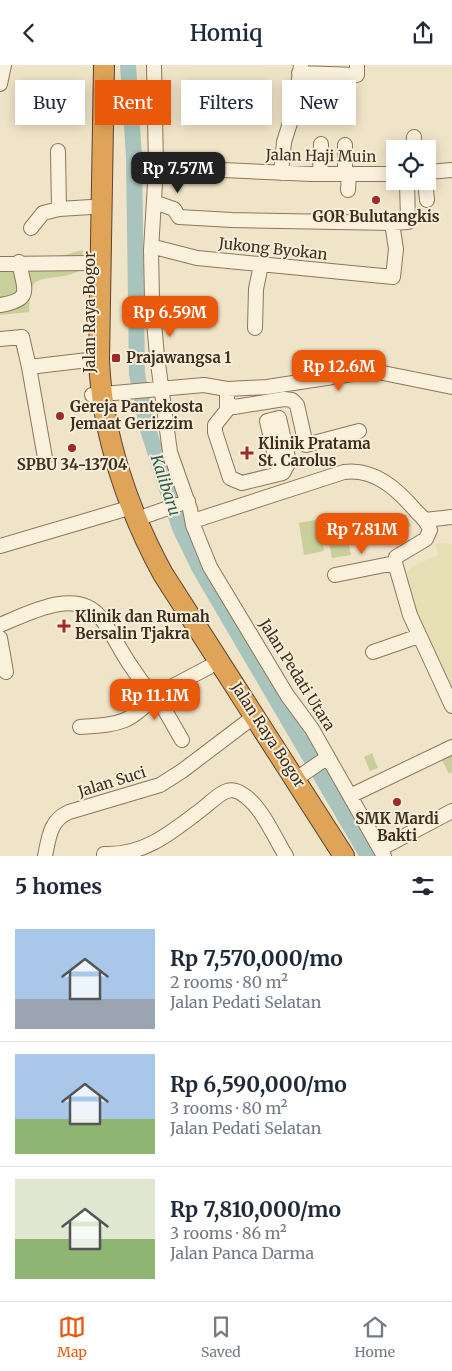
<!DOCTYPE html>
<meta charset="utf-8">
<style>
:root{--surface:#fff;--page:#f2f2f3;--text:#1f2937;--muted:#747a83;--line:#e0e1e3;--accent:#ea580c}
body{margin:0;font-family:Merriweather,serif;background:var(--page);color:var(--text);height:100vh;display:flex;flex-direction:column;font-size:19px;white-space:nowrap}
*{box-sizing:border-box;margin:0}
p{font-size:16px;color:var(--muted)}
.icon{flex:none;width:28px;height:28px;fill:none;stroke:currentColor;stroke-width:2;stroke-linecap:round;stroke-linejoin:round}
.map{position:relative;height:791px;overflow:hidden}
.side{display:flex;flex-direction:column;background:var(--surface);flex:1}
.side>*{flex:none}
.banner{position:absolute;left:15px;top:15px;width:422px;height:45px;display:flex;gap:10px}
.fabs{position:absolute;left:386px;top:75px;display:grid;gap:10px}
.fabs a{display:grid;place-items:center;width:50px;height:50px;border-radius:0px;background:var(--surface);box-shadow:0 2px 12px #0003;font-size:25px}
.price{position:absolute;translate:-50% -42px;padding:0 11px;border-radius:10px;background:var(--accent);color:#fff;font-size:16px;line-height:32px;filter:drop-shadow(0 1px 2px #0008)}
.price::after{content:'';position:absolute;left:50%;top:30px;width:15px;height:11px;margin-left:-8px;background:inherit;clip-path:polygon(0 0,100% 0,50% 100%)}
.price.current{background:#222;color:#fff}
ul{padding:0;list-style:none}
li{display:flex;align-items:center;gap:15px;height:125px;padding:0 15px}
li+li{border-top:1px solid var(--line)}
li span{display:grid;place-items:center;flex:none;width:140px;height:100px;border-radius:0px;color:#555}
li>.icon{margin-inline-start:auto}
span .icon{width:60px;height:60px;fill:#fffc;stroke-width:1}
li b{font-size:21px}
h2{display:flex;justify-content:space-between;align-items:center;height:60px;padding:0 15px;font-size:21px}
.chip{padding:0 18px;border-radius:0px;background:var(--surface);box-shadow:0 2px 12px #0003;font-size:18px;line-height:45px}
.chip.current{background:var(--accent);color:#fff}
header{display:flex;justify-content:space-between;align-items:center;height:65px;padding:0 15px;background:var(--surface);font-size:22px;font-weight:600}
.menu{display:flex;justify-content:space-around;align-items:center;height:70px;border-top:1px solid var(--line);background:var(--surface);font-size:14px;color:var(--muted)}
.menu a{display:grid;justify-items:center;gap:2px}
.menu .current{color:var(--accent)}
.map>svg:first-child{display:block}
</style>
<header><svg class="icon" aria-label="back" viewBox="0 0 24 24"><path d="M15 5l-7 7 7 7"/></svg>Homiq<svg class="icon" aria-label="share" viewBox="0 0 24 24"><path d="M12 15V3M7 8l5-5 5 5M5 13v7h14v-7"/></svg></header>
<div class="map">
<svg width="452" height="791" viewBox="0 0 452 791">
<rect width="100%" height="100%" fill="#f0e4c8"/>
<path fill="#e6deb5" d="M435 478 452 479V639L402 513 413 501 438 490Z"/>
<path fill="#c9cf9b" d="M83 185 81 205C67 214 50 210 35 217L30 226 29 247 0 250V199L53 193Z
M406 449 411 461 401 465 397 453Z
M319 454 324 486 304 490 299 458Z
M345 460 351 490 332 493 326 463Z
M372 688 378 703 370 706 364 692Z
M452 688V707L449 709 441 693Z"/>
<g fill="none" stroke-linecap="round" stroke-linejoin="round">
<path stroke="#a9c4bc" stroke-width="16" d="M128 0 134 92 137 309 147 361 165 418 180 463 200 504 368 791"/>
<defs>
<path id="minor" d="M154 0 156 102 151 185 152 235 157 291 170 387 190 444 193 460 210 502 287 630 312 664 384 791
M299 8 357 10V0
M0 19 4 0
M345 80V109
M413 84 414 72
M58 86 59 144 91 142
M156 102 312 109H395
M428 107 452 105
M281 108 284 77 295 42 301 0
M320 109 321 79
M425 116 427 135
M348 125 349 109
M154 137 174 144 179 152 232 155 392 158
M31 163 43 148 59 144
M151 185 158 183 197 193 393 212 396 184 392 158 408 157 407 116
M0 199 91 198
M0 240C34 234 24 225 19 197
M255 263 256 224 261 200
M0 274 22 272 29 302 88 295
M29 302 45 393
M227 324V345L215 360V367L230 413 242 418 279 409 283 408 289 397 279 353 267 356 279 409
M92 330 204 320 227 324 267 322 359 308H383L452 322
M229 339 234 342 284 334 292 335 297 340 306 380 359 366
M137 454 188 436
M425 455 452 452
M193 456 344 407C375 403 398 425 416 446 422 452 428 457 430 465L426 474 396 492 395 498 410 550 452 641
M0 481 122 445
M335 510 395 498
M0 560C27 549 76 522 100 552 113 568 121 588 133 604 139 613 146 625 156 630L209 602
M0 573 6 607
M373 587 419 571
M158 630 159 635 182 675
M80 662C119 659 128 660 156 630
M296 714 328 692
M350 731 452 682
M380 784 452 746
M104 789C144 791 172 767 202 744 210 738 218 729 227 726 233 724 240 727 245 731 263 744 274 772 286 791
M45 791C49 772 50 755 69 747L160 720 182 706 256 650"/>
<path id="highway" d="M104 0 99 295C102 369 128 445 163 509L344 791"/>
</defs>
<use href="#minor" stroke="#8d765c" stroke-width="16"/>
<use href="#highway" stroke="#5b4430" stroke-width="22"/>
<use href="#minor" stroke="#faf1dc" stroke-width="14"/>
<use href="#highway" stroke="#e0a458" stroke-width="20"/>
</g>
<g fill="#9e2a2b" stroke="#f7eed8" stroke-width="2">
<circle cx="376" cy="135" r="5"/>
<rect x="111" y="288" width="10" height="10" rx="2.5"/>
<circle cx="60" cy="351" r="5"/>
<circle cx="72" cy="383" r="5"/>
<path d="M244.5 380.5h5v5h5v5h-5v5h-5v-5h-5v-5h5z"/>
<path d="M61.5 553.5h5v5h5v5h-5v5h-5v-5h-5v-5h5z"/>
<circle cx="397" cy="737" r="5"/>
</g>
<g text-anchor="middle" stroke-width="4" stroke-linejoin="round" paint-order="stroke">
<g font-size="15" fill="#3d2e20" stroke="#f7eed8">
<text transform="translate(321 91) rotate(1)" y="5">Jalan Haji Muin</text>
<text transform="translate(273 184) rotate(6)" y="5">Jukong Byokan</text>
<text transform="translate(90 247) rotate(-90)" y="5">Jalan Raya Bogor</text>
<text transform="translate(297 610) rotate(58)" y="5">Jalan Pedati Utara</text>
<text transform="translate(268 670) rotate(57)" y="5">Jalan Raya Bogor</text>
<text transform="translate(112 717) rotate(-17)" y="5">Jalan Suci</text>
</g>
<g font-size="15" font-weight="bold" fill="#3d2e20" stroke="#f7eed8" text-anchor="start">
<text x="376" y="157" text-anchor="middle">GOR Bulutangkis</text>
<text x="126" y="298">Prajawangsa 1</text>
<text x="70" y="347">Gereja Pantekosta<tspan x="70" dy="17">Jemaat Gerizzim</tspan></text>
<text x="258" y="384">Klinik Pratama<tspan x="258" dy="17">St. Carolus</tspan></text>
<text x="72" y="405" text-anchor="middle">SPBU 34-13704</text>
<text x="75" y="557">Klinik dan Rumah<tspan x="75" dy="17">Bersalin Tjakra</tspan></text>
<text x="397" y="759" text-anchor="middle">SMK Mardi<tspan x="397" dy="17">Bakti</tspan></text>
</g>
<g font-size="16" font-style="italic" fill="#2f5d5a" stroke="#f7eed8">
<text transform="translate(166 420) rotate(72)" y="6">Kalibaru</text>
</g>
</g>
</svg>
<div class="fabs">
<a><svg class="icon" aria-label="locate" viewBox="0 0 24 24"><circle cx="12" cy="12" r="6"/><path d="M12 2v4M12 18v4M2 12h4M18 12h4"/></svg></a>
</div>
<b class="price current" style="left:178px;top:129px">Rp 7.57M</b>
<b class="price" style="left:170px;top:273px">Rp 6.59M</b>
<b class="price" style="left:339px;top:327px">Rp 12.6M</b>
<b class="price" style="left:362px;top:490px">Rp 7.81M</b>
<b class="price" style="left:155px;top:656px">Rp 11.1M</b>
<div class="banner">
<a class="chip">Buy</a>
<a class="chip current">Rent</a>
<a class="chip">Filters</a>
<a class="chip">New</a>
</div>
</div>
<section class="side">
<h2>5 homes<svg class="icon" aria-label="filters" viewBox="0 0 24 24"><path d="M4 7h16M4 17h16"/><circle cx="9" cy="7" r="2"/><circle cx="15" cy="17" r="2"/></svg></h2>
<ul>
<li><span style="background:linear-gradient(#a9c7e8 70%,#9aa5b1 0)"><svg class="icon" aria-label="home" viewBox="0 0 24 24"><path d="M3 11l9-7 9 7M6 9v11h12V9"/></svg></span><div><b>Rp 7,570,000/mo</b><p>2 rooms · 80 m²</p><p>Jalan Pedati Selatan</p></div></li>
<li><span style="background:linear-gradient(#a9c7e8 65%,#8fb573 0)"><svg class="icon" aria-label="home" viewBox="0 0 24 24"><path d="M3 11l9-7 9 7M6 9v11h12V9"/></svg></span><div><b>Rp 6,590,000/mo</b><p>3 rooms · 80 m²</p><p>Jalan Pedati Selatan</p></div></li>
<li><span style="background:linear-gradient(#dfe7d0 60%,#8fb573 0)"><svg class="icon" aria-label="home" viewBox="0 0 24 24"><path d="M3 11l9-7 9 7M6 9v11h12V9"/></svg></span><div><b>Rp 7,810,000/mo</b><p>3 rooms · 86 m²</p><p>Jalan Panca Darma</p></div></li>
</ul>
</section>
<nav class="menu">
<a class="current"><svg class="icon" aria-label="map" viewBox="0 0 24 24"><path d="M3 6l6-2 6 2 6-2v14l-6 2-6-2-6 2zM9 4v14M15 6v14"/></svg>Map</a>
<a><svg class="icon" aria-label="saved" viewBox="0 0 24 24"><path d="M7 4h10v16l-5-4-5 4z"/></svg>Saved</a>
<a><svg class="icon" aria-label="home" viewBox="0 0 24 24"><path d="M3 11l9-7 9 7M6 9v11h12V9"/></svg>Home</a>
</nav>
